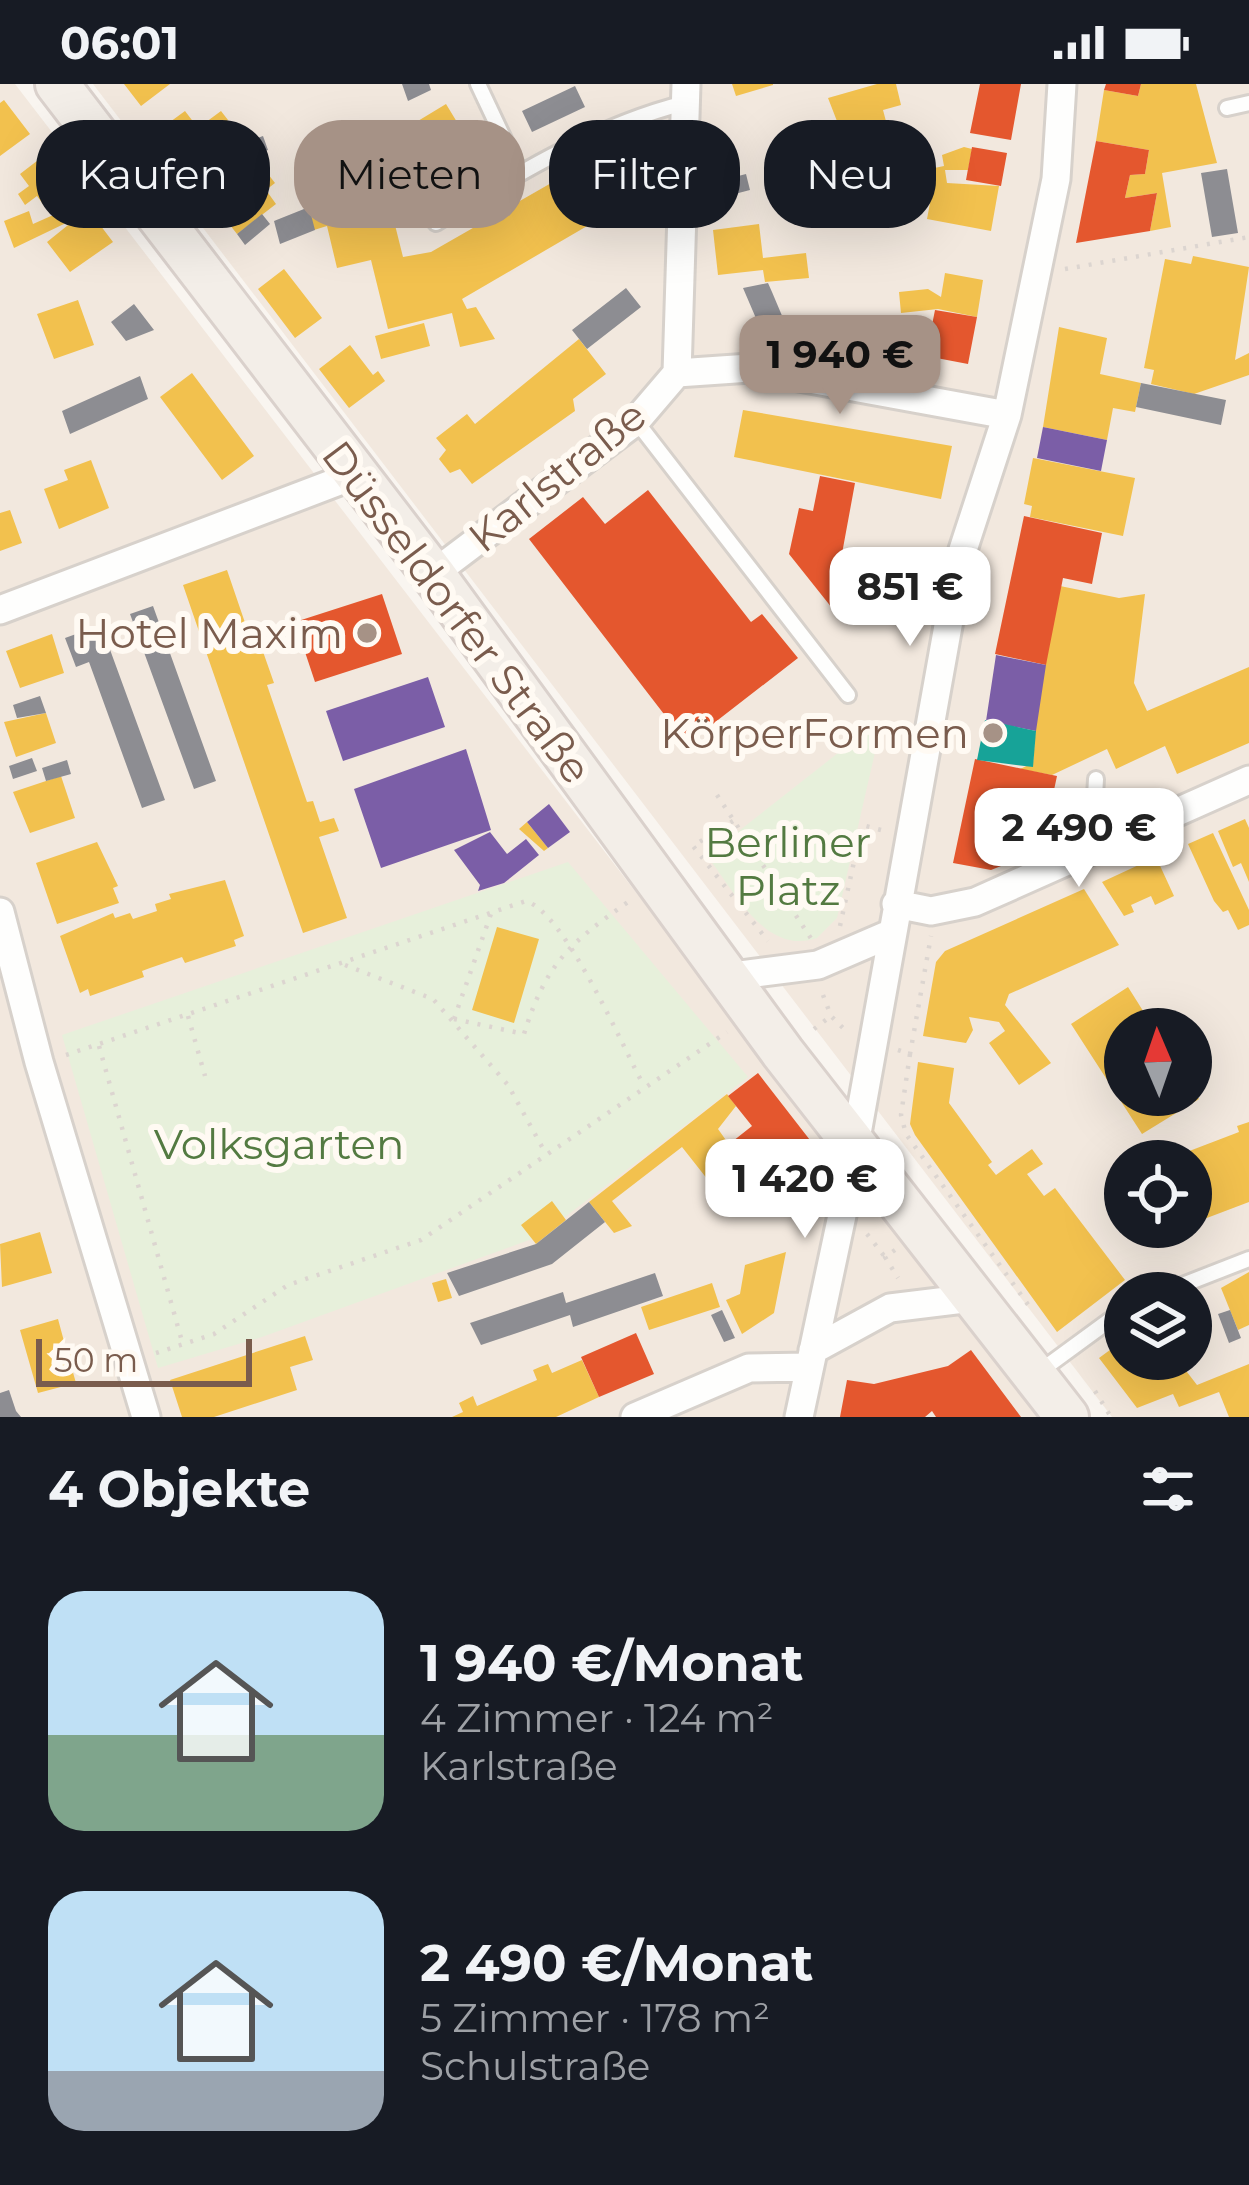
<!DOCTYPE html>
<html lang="de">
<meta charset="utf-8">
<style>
:root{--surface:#171b24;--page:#20242c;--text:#f1f3f6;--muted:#9ea1a6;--accent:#a69286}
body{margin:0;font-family:Montserrat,sans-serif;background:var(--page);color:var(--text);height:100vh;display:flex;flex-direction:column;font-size:45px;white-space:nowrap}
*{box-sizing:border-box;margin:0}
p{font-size:39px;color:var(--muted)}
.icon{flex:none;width:66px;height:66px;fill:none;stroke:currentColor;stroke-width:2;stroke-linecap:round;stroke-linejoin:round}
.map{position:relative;height:1333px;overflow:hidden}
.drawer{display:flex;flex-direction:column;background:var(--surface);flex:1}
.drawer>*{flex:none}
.guide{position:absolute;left:36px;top:36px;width:1179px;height:108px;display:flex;gap:24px}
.needle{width:78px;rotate:358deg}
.buttons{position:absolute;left:1104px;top:924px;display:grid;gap:24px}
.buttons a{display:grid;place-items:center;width:108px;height:108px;border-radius:50%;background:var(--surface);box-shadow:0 12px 48px #0002;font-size:60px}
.scale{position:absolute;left:36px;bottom:30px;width:216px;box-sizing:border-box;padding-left:12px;border:6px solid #7a5c4d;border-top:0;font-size:33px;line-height:42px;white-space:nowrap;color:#7a5c4d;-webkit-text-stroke:9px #fffaf3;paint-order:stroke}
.price{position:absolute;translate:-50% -102px;padding:0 27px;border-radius:24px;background:#fff;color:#222;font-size:39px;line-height:78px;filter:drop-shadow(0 3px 6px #0008)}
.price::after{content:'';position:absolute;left:50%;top:72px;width:36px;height:27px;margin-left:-18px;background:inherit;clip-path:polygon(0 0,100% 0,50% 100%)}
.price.active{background:var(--accent);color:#111}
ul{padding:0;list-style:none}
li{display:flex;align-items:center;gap:36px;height:300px;padding:0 48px}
li span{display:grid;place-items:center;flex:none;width:336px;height:240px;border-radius:36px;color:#555}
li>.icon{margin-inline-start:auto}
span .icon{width:144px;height:144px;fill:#fffc;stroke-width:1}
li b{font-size:51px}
h2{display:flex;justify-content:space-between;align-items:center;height:144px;padding:0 48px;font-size:51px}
.chip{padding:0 42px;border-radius:48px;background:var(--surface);box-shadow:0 12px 48px #0002;font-size:42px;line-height:108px}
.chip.active{background:var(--accent);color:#111}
.status{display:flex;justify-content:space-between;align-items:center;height:84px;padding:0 60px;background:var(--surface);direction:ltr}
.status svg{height:33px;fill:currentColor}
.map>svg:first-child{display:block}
</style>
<div class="status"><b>06:01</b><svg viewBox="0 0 49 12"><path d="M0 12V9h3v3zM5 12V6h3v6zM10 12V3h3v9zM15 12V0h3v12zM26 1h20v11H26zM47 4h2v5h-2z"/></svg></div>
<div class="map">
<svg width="1249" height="1333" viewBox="0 0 1249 1333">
<rect width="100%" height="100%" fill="#f9f5f0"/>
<path fill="#f2e8de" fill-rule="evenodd" d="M0 0H15L1039 1333H0Z
M93 0H1249V1333H1112ZM1125 945H1191V1011H1125ZM1125 1077H1191V1143H1125ZM1125 1209H1191V1275H1125Z"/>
<path fill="#e7f0db" d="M866 647 876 664 837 834 817 854C765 872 734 806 707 772Z
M568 778 748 993 540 1152 262 1253 158 1284 62 951Z"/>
<path fill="#f2c14e" d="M124 0H170L141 22Z
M732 0H773V1L736 12Z
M877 0H896L901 21 883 26 891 56 849 68 828 14Z
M1141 0H1196L1217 79 1162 89 1171 143 1150 147 1157 109 1125 114 1130 91 1145 90 1149 66 1096 57 1104 6 1138 12Z
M4 16 30 50 0 72V19Z
M446 20 477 71 440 94 408 43Z
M185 27 198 44 221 27 228 36 205 54 217 70 191 89 159 46Z
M614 63 642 110 462 215 467 225 476 223 495 255 460 263 452 229 388 245 371 176 337 184 327 142 314 146 309 123 321 120 316 99 400 74 420 107 390 121 403 173 431 168Z
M964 63 972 65 968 86H945L947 99 999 102 991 147 927 135 930 119 870 132 868 113 889 110 886 94 944 82 942 71Z
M46 70 72 104 46 124 37 112 25 121 18 110 29 102 20 90Z
M248 82 259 96 268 90 275 99 266 106 276 120 237 150 208 113Z
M88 125 113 158 70 188 47 158Z
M29 127 33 140 60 128 66 139 14 164 4 137Z
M759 140 763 174 806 169 809 194 765 198 763 186 718 191 713 146Z
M1193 172 1249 183 1235 276 1249 269V291L1194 310 1151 300 1154 286 1144 284 1165 175 1191 180Z
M284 185 322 234 295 254 258 205Z
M945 189 983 196 977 233 938 225 901 229 899 208 928 205 941 213Z
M78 216 94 261 54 275 37 230Z
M424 239 430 262 381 275 375 252Z
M1059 243 1107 254 1100 290 1141 299 1135 328 1113 324 1107 356 1043 343Z
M882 244 875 279 823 269 827 249Z
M910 252 930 257 926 272 907 269Z
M579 255 606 290 573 315 575 327 472 400 460 385 450 389 439 375 446 366 436 354 467 330 475 340Z
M350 261 373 291 378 287 385 297 349 324 319 285Z
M192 289 254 372 222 396 160 313Z
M743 326 952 362 941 415 734 373Z
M1033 374 1135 394 1123 452 1030 433 1032 422 1024 420Z
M91 376 109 424 59 445 44 405 68 396 64 386Z
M10 426 22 459 0 467V429Z
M227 486 254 565 261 562 274 599 267 601 307 718 313 717 320 738 334 734 339 747 319 753 347 834 303 849 183 501Z
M1060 502 1119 514 1145 510 1134 599 1147 627 1249 583V659L1177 690 1165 662 1116 685 1107 665 1052 691 1020 685 1033 679 1037 627Z
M52 550 64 589 20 604 6 567Z
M46 629 56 659 16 673 4 638Z
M61 692 75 734 30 749 13 708Z
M1245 735 1249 744V798L1241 779 1233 783 1218 747Z
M527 738 548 764 544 767 519 745Z
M1213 749 1249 826V841L1238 846 1228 826 1223 828 1214 817 1188 760Z
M97 758 118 802 113 804 119 819 57 840 36 779Z
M1156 773 1174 812 1155 821 1151 812 1131 821 1134 828 1124 832 1102 798Z
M225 796 244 852 234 856 236 862 185 879 182 873 150 884 142 887 144 893 90 912 88 905 80 909 60 852 113 829 115 834 130 829 133 835 157 827 155 820 171 815 169 810Z
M1084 805 1119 861 1009 910 1005 921 1051 979 1019 1001 989 959 1005 947 999 938 969 933 973 946 966 959 923 952 936 878 945 867Z
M497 843 539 855 514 939 472 926Z
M1128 903 1145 930 1150 926 1157 937 1155 945H1125V1011H1191V1002L1199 1015 1142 1050 1071 940Z
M918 978 954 984 949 1019 992 1078 988 1081 996 1091 1032 1065 1043 1080 1027 1090 1044 1112 1055 1104 1125 1196 1057 1248 915 1051 910 1040Z
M727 1010 736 1022 718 1045 738 1073 708 1096 682 1063 612 1117 632 1142 614 1149 589 1118Z
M1249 1038V1118L1191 1140V1077H1159L1157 1072 1169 1068 1171 1074 1239 1048 1237 1042Z
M552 1117 566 1136 536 1160 521 1141Z
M1136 1143H1181L1142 1158Z
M40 1148 52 1189 2 1203 0 1160Z
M786 1168 774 1229 742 1250 726 1216 740 1210 745 1181Z
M1249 1188V1241L1238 1246 1221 1204Z
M446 1195 452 1214 438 1218 432 1199Z
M712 1199 720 1223 649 1246 641 1223Z
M58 1235 65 1261 75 1269 70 1278 76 1299 38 1309 20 1246Z
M305 1252 313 1276 290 1283 297 1306 214 1333H182L170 1296Z
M1125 1255V1275H1177L1197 1301 1249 1280V1333H1229L1219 1308 1179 1323 1173 1310 1137 1324 1099 1274Z
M582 1276 599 1313 556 1333H452L463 1328 459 1319 473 1312 477 1322 537 1296 533 1286 540 1283 548 1280 552 1289Z"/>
<path fill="#e4572e" d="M980 0H1021L1011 56 970 49Z
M1106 0H1141L1138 12 1104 6Z
M1096 57 1149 66 1145 90 1130 91 1125 114 1157 109 1150 147 1076 159Z
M972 63 1007 69 1001 102 966 96Z
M935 226 977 233 968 280 926 272 927 241H932Z
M820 392 855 399 832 524 789 470 799 424 813 427Z
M648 406 751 538 762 530 798 574 687 660 529 455 583 413 605 440Z
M1024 432 1102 449 1092 500 1063 494 1046 581 995 570Z
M382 510 402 570 315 598 295 538Z
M975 675 1057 692 1042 762 1029 760 1026 772 991 786 953 779Z
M758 989 827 1078 803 1097 798 1110 788 1107 773 1119 728 1061 752 1042 728 1012Z
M636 1249 654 1290 599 1313 581 1273Z
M971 1266 1021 1333H936L932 1327 925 1333H840L847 1296 874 1300 948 1282Z"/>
<path fill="#7b5ea7" d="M1043 343 1107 356 1101 387 1037 374Z
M996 571 1046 581 1036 647 986 637Z
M428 593 445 643 343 677 326 627Z
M466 665 491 746 381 784 354 705Z
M549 720 570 748 548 764 527 738Z
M490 748 507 770 526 755 539 771 504 799 478 807 480 801 454 766Z"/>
<path fill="#17a398" d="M985 636 1036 647 1033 683 977 676Z"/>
<path fill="#8d8d92" d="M402 0H429L431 6 408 17Z
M575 2 585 23 532 48 522 27Z
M341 58a16 16 0 1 1 32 0a16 16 0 1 1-32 0Z
M263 52 268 66 228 80 237 91 220 103 211 92 228 80 223 66Z
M1227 85 1238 149 1212 153 1201 89Z
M746 90 750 106 727 112 723 96Z
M309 123 315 146 280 160 274 137Z
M262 130 270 140 245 161 237 150Z
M768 199 772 208 799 272 770 267 743 204Z
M626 204 641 223 587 265 572 246Z
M134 220 154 246 126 257 111 238Z
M140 292 148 315 70 350 62 327Z
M1141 299 1226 316 1221 341 1136 323Z
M153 522 216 697 194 705 130 530Z
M101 541 165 716 142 724 89 578 76 583 65 554Z
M40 612 46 629 17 634 13 621Z
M32 674 37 687 13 695 9 682Z
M67 676 71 690 46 697 42 684Z
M589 1118 605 1138 552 1180 459 1212 447 1189 536 1160Z
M655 1189 663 1212 573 1243 570 1231 481 1261 470 1239 563 1208 566 1219 572 1217Z
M722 1226 735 1254 724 1258 711 1231Z
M1230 1226 1241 1254 1229 1259 1218 1230Z
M9 1306 16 1327 21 1333H0V1309Z"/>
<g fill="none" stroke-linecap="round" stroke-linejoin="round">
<defs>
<path id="lane" d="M478 0 520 89
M1227 24 1249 19
M436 139C514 92 596 41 685 19
M636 337 848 611
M1092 766 1096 695
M1162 1209 1249 1175
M1039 1288 1125 1225"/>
<path id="street" d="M677 289 750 284 1007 331
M433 490 636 337 677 289 686 0
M0 526 355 391
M896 820 931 827 975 818 1249 696
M0 828 39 978 146 1333
M725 893 818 881 890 850
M813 1266 890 1224 972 1214
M635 1333 749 1284 809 1283
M799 1333 844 1122 960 475 1007 331 1056 95 1062 0"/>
<path id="primary" d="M57 0 433 490 783 969 1067 1333"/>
</defs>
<use href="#lane" stroke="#d7d1cb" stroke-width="20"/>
<use href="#street" stroke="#d7d1cb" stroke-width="33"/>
<use href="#primary" stroke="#dad1cc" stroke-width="48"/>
<path stroke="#dcd5d0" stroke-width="4.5" stroke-dasharray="3 9" stroke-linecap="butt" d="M1065 185 1249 153
M717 711 812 856
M733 737 693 762 768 857
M840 842 862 741 885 747
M345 881 433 915 508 1001 546 1070
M823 911 831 932 849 950
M188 932 205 992
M454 935 524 950C546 879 570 859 628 818
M454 935 492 827
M814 945 831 932
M99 962 183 1261
M898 966 910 970 931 852
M910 970 901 1031 906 1050 1029 1222
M66 971 526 817C566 830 622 962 644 1002
M867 1150 885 1173
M895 1166 885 1173 898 1194
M156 1269 214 1250 288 1201 421 1156 727 948
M1095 1307 1111 1333"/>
<use href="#lane" stroke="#fefefd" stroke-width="14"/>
<use href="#street" stroke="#fefefd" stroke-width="27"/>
<use href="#primary" stroke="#f3eee8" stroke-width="42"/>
</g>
<g fill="#a69286" stroke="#fffaf3" stroke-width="4.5">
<circle cx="367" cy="549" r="12"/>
<circle cx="993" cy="649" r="12"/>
</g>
<g text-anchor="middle" stroke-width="12" stroke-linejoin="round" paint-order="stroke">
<g font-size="42" fill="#7a5c4d" stroke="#fffaf3">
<text transform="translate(557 392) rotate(-39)" y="15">Karlstraße</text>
<text transform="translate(457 528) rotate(53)" y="15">Düsseldorfer Straße</text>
</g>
<g font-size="42" fill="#7a5c4d" stroke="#fffaf3" text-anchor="end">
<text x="343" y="564">Hotel Maxim</text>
<text x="969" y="664">KörperFormen</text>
</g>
<g font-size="42" fill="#537a41" stroke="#fffaf3">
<text x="788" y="773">Berliner<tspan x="788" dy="48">Platz</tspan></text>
<text x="279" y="1075">Volksgarten</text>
</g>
</g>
</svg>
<div class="buttons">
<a><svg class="needle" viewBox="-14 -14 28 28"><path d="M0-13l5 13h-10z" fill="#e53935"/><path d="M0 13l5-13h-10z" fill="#9ea1a6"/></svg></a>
<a><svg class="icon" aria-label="locate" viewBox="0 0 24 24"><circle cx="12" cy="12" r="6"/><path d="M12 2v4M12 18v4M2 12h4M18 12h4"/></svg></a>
<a><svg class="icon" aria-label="layers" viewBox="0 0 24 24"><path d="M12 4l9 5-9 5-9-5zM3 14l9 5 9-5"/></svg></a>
</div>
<div class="scale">50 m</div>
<b class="price active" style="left:840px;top:333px">1 940 €</b>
<b class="price" style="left:910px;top:565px">851 €</b>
<b class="price" style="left:1079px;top:806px">2 490 €</b>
<b class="price" style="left:805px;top:1157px">1 420 €</b>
<div class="guide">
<a class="chip">Kaufen</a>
<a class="chip active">Mieten</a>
<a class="chip">Filter</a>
<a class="chip">Neu</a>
</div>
</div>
<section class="drawer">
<h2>4 Objekte<svg class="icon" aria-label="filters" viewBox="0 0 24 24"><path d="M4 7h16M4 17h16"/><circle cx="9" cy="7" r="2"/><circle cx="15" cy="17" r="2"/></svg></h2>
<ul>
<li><span style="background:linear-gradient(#bfe0f5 60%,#7fa58c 0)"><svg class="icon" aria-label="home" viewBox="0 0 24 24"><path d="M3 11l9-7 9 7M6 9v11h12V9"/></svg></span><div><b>1 940 €/Monat</b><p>4 Zimmer · 124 m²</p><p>Karlstraße</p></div></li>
<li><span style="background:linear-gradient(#bfe0f5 75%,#9aa5b1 0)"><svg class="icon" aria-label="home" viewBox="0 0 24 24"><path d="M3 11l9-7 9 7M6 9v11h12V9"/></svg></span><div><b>2 490 €/Monat</b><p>5 Zimmer · 178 m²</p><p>Schulstraße</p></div></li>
</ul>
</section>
